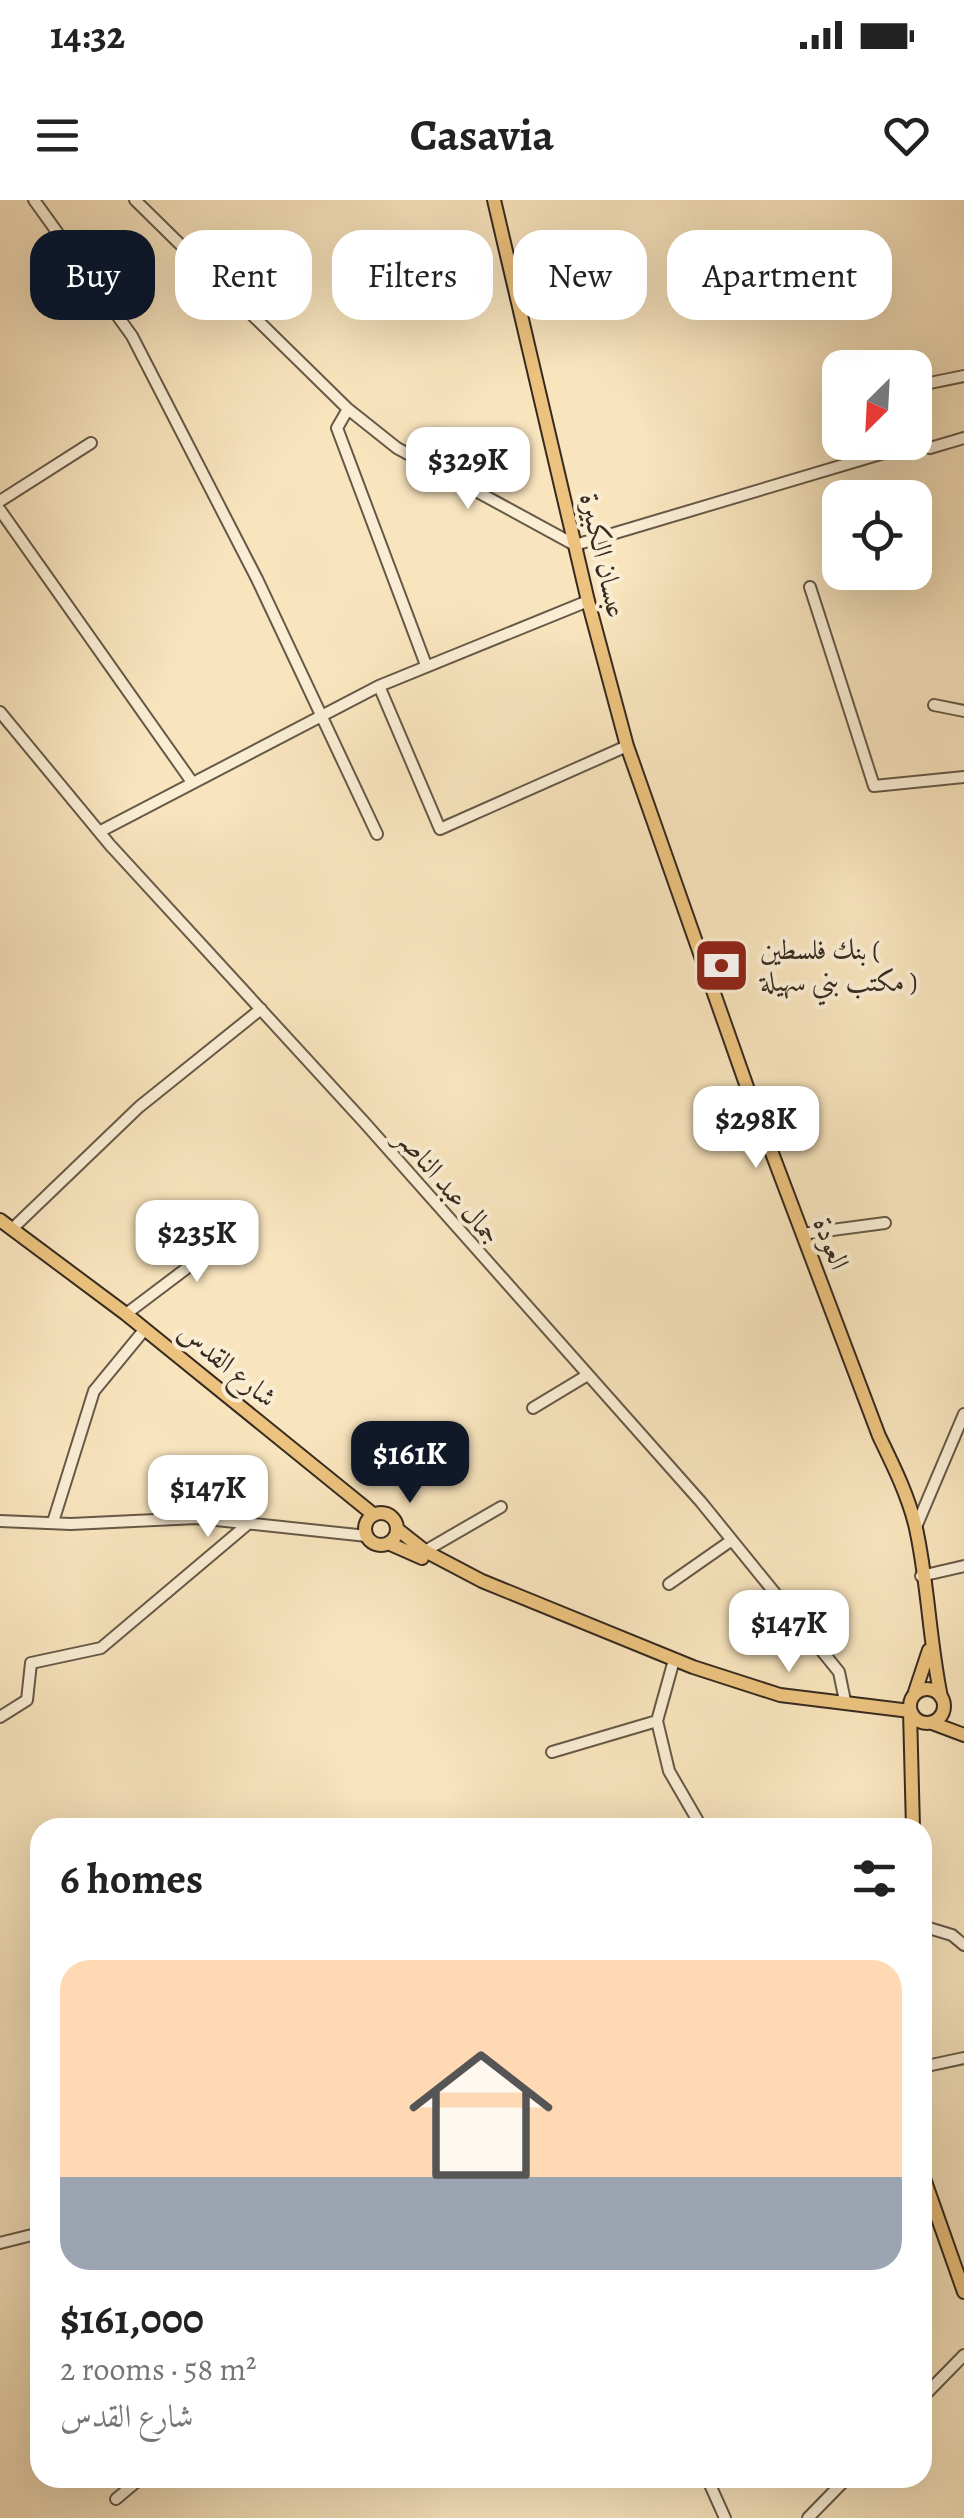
<!DOCTYPE html>
<meta charset="utf-8">
<style>
:root{--surface:#fff;--page:#f6f6f6;--text:#222;--muted:#767676;--accent:#111827}
body{margin:0;font-family:Alegreya,Amiri,serif;background:var(--page);color:var(--text);height:100vh;display:flex;flex-direction:column;font-size:38px;white-space:nowrap}
*{box-sizing:border-box;margin:0}
p{font-size:32px;color:var(--muted)}
.icon{flex:none;width:55px;height:55px;fill:none;stroke:currentColor;stroke-width:2;stroke-linecap:round;stroke-linejoin:round}
.map{position:relative;flex:1;overflow:hidden}
.sheet{position:absolute;left:30px;top:1618px;width:902px;height:670px;display:flex;flex-direction:column;background:var(--surface);border-radius:30px;box-shadow:0 10px 40px #0002}
.sheet>*{flex:none}
.guide{position:absolute;left:30px;top:30px;width:905px;height:90px;display:flex;gap:20px}
.needle{width:65px;rotate:204deg}
.tools{position:absolute;left:822px;top:150px;display:grid;gap:20px}
.tools a{display:grid;place-items:center;width:110px;height:110px;border-radius:20px;background:var(--surface);box-shadow:0 10px 40px #0002;font-size:50px}
.price{position:absolute;translate:-50% -85px;padding:0 22px;border-radius:20px;background:#fff;color:#222;font-size:32px;line-height:65px;filter:drop-shadow(0 2px 5px #0008)}
.price::after{content:'';position:absolute;left:50%;top:60px;width:30px;height:22px;margin-left:-15px;background:inherit;clip-path:polygon(0 0,100% 0,50% 100%)}
.price.active{background:var(--accent);color:#fff}
ul{padding:0;list-style:none}
li{display:grid;align-content:center;gap:20px;height:530px;padding:0 30px}
li span{display:grid;place-items:center;height:310px;border-radius:30px;color:#555}
li>.icon{margin-inline-start:auto}
span .icon{width:180px;height:180px;fill:#fffc;stroke-width:1}
li b{font-size:42px}
h2{display:flex;justify-content:space-between;align-items:center;height:120px;padding:0 30px;font-size:42px}
.pill{padding:0 35px;border-radius:30px;background:var(--surface);box-shadow:0 10px 40px #0002;font-size:35px;line-height:90px}
.pill.active{background:var(--accent);color:#fff}
.status{display:flex;justify-content:space-between;align-items:center;height:70px;padding:0 50px;background:var(--surface);direction:ltr}
.status svg{height:28px;fill:currentColor}
header{display:flex;justify-content:space-between;align-items:center;height:130px;padding:0 30px;background:var(--surface);font-size:45px;font-weight:700}
.map>svg:first-child{display:block}
</style>
<div class="status"><b>14:32</b><svg viewBox="0 0 49 12"><path d="M0 12V9h3v3zM5 12V6h3v6zM10 12V3h3v9zM15 12V0h3v12zM26 1h20v11H26zM47 4h2v5h-2z"/></svg></div>
<header><svg class="icon" aria-label="menu" viewBox="0 0 24 24"><path d="M4 6h16M4 12h16M4 18h16"/></svg>Casavia<svg class="icon" aria-label="heart" viewBox="0 0 24 24"><path d="M12 20l-8-8c-3-5 5-10 8-4 3-6 11-1 8 4z"/></svg></header>
<div class="map">
<svg width="964" height="2318" viewBox="0 0 964 2318">
<rect width="100%" height="100%" fill="#f8e4bd"/>
<filter id="stains"><feTurbulence type="fractalNoise" baseFrequency=".002" numOctaves="4"/><feColorMatrix values="0 0 0 0 .2 0 0 0 0 .09 0 0 0 0 .02 0 0 0 .5 -.17"/></filter>
<radialGradient id="worn" r=".72"><stop offset=".6" stop-color="#630" stop-opacity="0"/><stop offset="1" stop-color="#630" stop-opacity=".3"/></radialGradient>
<g fill="none" stroke-linecap="round" stroke-linejoin="round">
<defs>
<path id="minor" d="M34 0 132 136 257 379 377 634
M135 0 348 209 397 248 575 345 894 250
M915 186 964 176
M348 209 337 228 426 465
M930 248 964 238
M0 301 91 243
M0 310 192 582
M810 387 874 586 964 577
M379 486 440 629 627 546
M934 505 964 511
M0 512 110 645 364 922 701 1302 839 1472 845 1501
M99 632 379 486 588 401
M12 1029 139 907 261 809
M802 1034 885 1023
M126 1114 244 1025
M533 1208 586 1176
M0 1321 71 1324 197 1318 367 1336
M53 1322 94 1191 145 1129
M916 1327 964 1214
M425 1351 501 1307
M921 1376 964 1366
M669 1384 732 1340
M674 1460 657 1521 669 1571 702 1628
M0 1517 27 1500 31 1463 101 1448 248 1324
M552 1552 657 1521
M922 1726 952 1735 964 1745
M922 1867 964 1858
M0 2043 40 2033
M922 2198 964 2155
M707 2278 725 2318
M116 2299 141 2278
M808 2318 847 2278"/>
<path id="major" d="M494 0 588 401 627 546 747 887 879 1236C893 1265 907 1293 915 1324 928 1379 929 1440 941 1497
M0 1020 126 1114 374 1315
M365 1329a16 16 0 1 1 32 0a16 16 0 1 1-32 0Z
M397 1329 425 1351 482 1381 693 1467 780 1495 910 1511 913 1628
M388 1343 422 1358
M910 1506a17 17 0 1 1 34 0a17 17 0 1 1-34 0Z
M915 1492 929 1450
M932 1523 964 1535
M922 1973 964 2092"/>
</defs>
<use href="#minor" stroke="#665947" stroke-width="14"/>
<use href="#major" stroke="#362b20" stroke-width="16"/>
<use href="#minor" stroke="#faedd4" stroke-width="10"/>
<use href="#major" stroke="#ecc27e" stroke-width="12"/>
</g>
<defs>
<symbol id="bank-square" viewBox="-11 -11 22 22"><rect x="-9" y="-9" width="18" height="18" rx="4" fill="#8f2418" stroke="#faedd4"/><path d="M-6-4H6V4H-6ZM0-2.3a2.3 2.3 0 1 0 0 4.6a2.3 2.3 0 1 0 0-4.6Z" fill="#fff"/></symbol>
</defs>
<g fill-rule="evenodd">
<use href="#bank-square" x="690" y="734" width="63" height="63"/>
</g>
<g text-anchor="middle" stroke-width="8" stroke-linejoin="round" paint-order="stroke">
<g font-size="28" fill="#362b20" stroke="#faedd4">
<text transform="translate(604 355) rotate(77)" y="10">عبسان الكبيرة</text>
<text transform="translate(449 986) rotate(49)" y="10">جمال عبد الناصر</text>
<text transform="translate(832 1043) rotate(69)" y="10">العودة</text>
<text transform="translate(228 1164) rotate(39)" y="10">شارع القدس</text>
</g>
<g font-size="28" fill="#362b20" stroke="#faedd4" text-anchor="start">
<text x="760" y="759">بنك فلسطين (<tspan x="760" dy="32">مكتب بني سهيلة )</tspan></text>
</g>
</g>
<rect width="100%" height="100%" filter="url(#stains)"/>
<rect width="100%" height="100%" fill="url(#worn)"/>
</svg>
<div class="tools">
<a><svg class="needle" viewBox="-14 -14 28 28"><path d="M0-13l5 13h-10z" fill="#e53935"/><path d="M0 13l5-13h-10z" fill="#767676"/></svg></a>
<a><svg class="icon" aria-label="locate" viewBox="0 0 24 24"><circle cx="12" cy="12" r="6"/><path d="M12 2v4M12 18v4M2 12h4M18 12h4"/></svg></a>
</div>
<b class="price" style="left:468px;top:312px">$329K</b>
<b class="price" style="left:756px;top:971px">$298K</b>
<b class="price" style="left:197px;top:1085px">$235K</b>
<b class="price active" style="left:410px;top:1306px">$161K</b>
<b class="price" style="left:208px;top:1340px">$147K</b>
<b class="price" style="left:789px;top:1475px">$147K</b>
<div class="guide">
<a class="pill active">Buy</a>
<a class="pill">Rent</a>
<a class="pill">Filters</a>
<a class="pill">New</a>
<a class="pill">Apartment</a>
</div>
<section class="sheet">
<h2>6 homes<svg class="icon" aria-label="filters" viewBox="0 0 24 24"><path d="M4 7h16M4 17h16"/><circle cx="9" cy="7" r="2"/><circle cx="15" cy="17" r="2"/></svg></h2>
<ul>
<li><span style="background:linear-gradient(#ffd9b3 70%,#9aa5b1 0)"><svg class="icon" aria-label="home" viewBox="0 0 24 24"><path d="M3 11l9-7 9 7M6 9v11h12V9"/></svg></span><div><b>$161,000</b><p>2 rooms · 58 m²</p><p>شارع القدس</p></div></li>
</ul>
</section>
</div>
